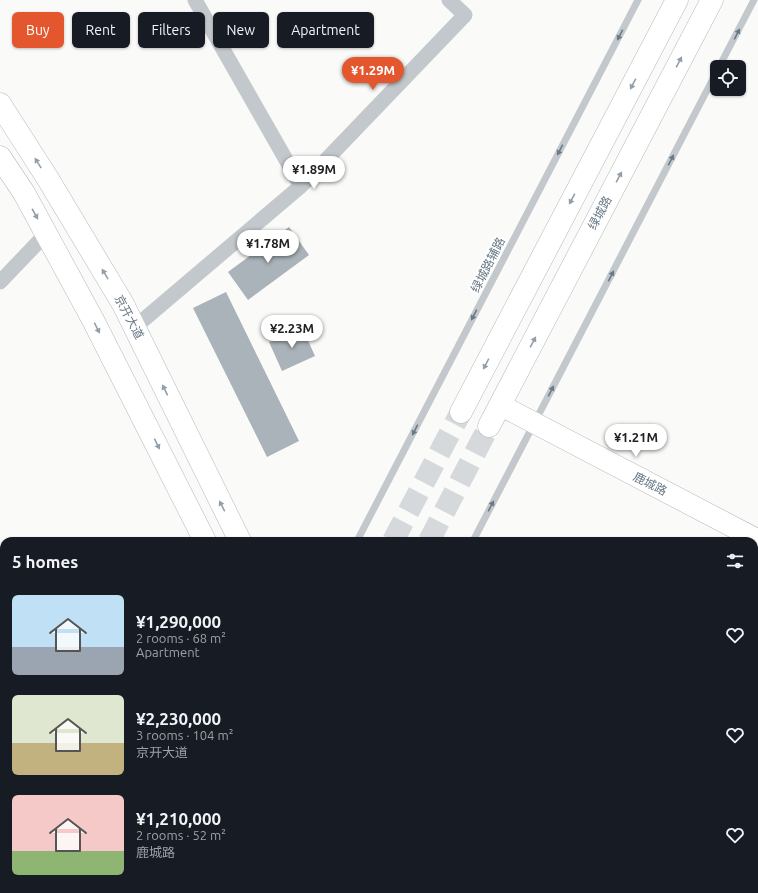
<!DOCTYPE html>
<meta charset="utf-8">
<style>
:root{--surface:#171b24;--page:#242831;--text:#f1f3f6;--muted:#9ea1a6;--accent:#e4572e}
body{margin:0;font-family:Ubuntu,"Noto Sans SC",sans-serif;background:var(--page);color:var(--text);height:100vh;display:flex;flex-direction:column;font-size:15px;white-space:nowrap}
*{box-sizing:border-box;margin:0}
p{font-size:13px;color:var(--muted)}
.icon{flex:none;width:22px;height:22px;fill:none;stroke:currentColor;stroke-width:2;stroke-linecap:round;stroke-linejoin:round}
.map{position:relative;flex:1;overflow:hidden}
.drawer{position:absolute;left:0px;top:537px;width:758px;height:356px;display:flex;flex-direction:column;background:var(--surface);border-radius:12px 12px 0 0;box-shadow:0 1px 3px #0004}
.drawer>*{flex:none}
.banner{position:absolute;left:12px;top:12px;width:400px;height:36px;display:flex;gap:8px}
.controls{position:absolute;left:710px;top:60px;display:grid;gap:8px}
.controls a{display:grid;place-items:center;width:36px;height:36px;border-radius:6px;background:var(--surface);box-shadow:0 1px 3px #0004;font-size:20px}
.price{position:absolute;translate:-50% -34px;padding:0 9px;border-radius:14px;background:#fff;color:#222;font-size:13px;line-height:26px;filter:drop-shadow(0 1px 2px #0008)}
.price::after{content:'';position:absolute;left:50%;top:24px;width:12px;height:9px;margin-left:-6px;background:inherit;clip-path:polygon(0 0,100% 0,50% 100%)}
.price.current{background:var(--accent);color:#fff}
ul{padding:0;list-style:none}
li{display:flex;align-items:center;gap:12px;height:100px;padding:0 12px}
li span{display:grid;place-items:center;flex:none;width:112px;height:80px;border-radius:6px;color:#555}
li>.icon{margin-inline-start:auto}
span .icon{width:48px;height:48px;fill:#fffc;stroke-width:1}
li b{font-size:17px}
h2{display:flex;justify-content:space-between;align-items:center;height:48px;padding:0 12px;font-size:17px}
.pill{padding:0 14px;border-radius:6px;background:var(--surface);box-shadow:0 1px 3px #0004;font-size:14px;line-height:36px}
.pill.current{background:var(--accent);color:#fff}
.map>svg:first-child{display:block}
</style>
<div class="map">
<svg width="758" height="893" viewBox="0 0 758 893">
<rect width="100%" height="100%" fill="#fafaf8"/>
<path fill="#aab3b9" d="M289 227 309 255 248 300 228 272Z
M226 292 299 441 267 457 193 308Z
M302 327 315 356 282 371 269 342Z
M754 596 758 598V629L754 627Z
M0 813 4 817V881L0 885Z"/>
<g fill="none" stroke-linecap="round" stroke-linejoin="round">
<path stroke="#d5d9db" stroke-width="22" stroke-dasharray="22 11" stroke-linecap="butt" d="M393 541 461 412
M429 541 489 426
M209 893 211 889
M245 893 247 889"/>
<defs>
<path id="secondary" d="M500 405 758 540"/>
<path id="primary" d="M0 104 48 179 123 304 240 541
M0 157 24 193 93 320 205 541
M461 412 677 0
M489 426 712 0
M381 889 383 893
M416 889 418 893"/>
</defs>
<use href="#secondary" stroke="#b3babf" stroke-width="22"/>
<use href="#primary" stroke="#b5babe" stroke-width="23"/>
<path stroke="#c3c8cc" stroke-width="7" d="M719 67 754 0
M357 541 638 0
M473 541 717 71
M343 889 380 892
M172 893 174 889
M288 893 290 889"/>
<path stroke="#c3c8cc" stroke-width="15" d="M301 186 465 15 449 0
M0 282 46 234
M135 327 301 186 195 0"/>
<use href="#secondary" stroke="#fff" stroke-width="21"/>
<use href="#primary" stroke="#fff" stroke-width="22"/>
</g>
<defs><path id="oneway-solid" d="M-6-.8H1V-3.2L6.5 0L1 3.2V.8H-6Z"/></defs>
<g fill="#6a7a87">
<use href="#oneway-solid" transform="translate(737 34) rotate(-63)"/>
<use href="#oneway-solid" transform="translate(620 35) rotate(117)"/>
<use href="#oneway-solid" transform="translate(560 150) rotate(117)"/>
<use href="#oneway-solid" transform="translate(671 160) rotate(-63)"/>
<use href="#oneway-solid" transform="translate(611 276) rotate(-63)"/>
<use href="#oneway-solid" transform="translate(474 315) rotate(117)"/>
<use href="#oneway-solid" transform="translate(551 391) rotate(-63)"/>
<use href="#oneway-solid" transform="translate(415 430) rotate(117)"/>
<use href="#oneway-solid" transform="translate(491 506) rotate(-62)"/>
</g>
<g fill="#939fa8">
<use href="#oneway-solid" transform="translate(679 62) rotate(-62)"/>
<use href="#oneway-solid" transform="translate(633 84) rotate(118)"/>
<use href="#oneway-solid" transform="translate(38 163) rotate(-122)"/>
<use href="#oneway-solid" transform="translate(619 177) rotate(-62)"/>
<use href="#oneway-solid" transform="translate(572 199) rotate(118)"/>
<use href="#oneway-solid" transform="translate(35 214) rotate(61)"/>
<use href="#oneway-solid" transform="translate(105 274) rotate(-121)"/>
<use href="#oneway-solid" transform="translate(97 328) rotate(63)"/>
<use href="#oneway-solid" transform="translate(533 342) rotate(-62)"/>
<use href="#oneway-solid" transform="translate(486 364) rotate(118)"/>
<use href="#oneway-solid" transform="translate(165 390) rotate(-116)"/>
<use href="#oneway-solid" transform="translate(157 444) rotate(64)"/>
<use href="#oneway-solid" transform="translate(222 506) rotate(-117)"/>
</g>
<g text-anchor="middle" stroke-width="4" stroke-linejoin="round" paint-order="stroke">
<g font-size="12" fill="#657683" stroke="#fff">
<text transform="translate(600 213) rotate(-62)" y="4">绿城路</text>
<text transform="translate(488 265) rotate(-63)" y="4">绿城路辅路</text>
<text transform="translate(129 317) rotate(62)" y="4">京开大道</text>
<text transform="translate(650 484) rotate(27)" y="4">鹿城路</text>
</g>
</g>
</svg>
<div class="controls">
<a><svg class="icon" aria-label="locate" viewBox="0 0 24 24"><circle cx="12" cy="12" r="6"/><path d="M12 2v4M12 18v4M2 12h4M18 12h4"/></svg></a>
</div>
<b class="price current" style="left:373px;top:91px">¥1.29M</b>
<b class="price" style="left:314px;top:190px">¥1.89M</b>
<b class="price" style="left:268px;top:264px">¥1.78M</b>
<b class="price" style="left:292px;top:349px">¥2.23M</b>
<b class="price" style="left:636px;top:458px">¥1.21M</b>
<div class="banner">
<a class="pill current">Buy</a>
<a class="pill">Rent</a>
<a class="pill">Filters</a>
<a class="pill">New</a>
<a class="pill">Apartment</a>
</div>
<section class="drawer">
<h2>5 homes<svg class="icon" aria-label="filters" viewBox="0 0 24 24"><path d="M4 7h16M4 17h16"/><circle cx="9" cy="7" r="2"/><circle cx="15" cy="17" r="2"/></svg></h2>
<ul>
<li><span style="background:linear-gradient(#bfe0f5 65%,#9aa5b1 0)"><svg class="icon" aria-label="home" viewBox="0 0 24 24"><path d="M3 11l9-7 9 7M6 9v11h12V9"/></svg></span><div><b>¥1,290,000</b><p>2 rooms · 68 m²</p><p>Apartment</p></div><svg class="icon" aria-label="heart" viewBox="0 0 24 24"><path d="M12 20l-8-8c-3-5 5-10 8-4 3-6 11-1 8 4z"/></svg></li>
<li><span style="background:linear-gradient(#dfe7d0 60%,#c2b280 0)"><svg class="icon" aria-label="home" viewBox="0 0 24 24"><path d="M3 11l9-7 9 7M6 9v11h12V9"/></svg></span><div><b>¥2,230,000</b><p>3 rooms · 104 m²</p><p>京开大道</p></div><svg class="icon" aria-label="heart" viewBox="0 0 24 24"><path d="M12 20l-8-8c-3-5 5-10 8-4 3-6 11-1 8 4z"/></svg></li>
<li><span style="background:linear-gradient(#f6c9c9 70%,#8fb573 0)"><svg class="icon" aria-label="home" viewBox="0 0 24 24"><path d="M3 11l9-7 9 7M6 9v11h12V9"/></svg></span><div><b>¥1,210,000</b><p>2 rooms · 52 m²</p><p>鹿城路</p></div><svg class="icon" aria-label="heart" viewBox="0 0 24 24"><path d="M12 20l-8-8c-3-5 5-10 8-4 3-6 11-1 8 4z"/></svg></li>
</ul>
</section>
</div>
